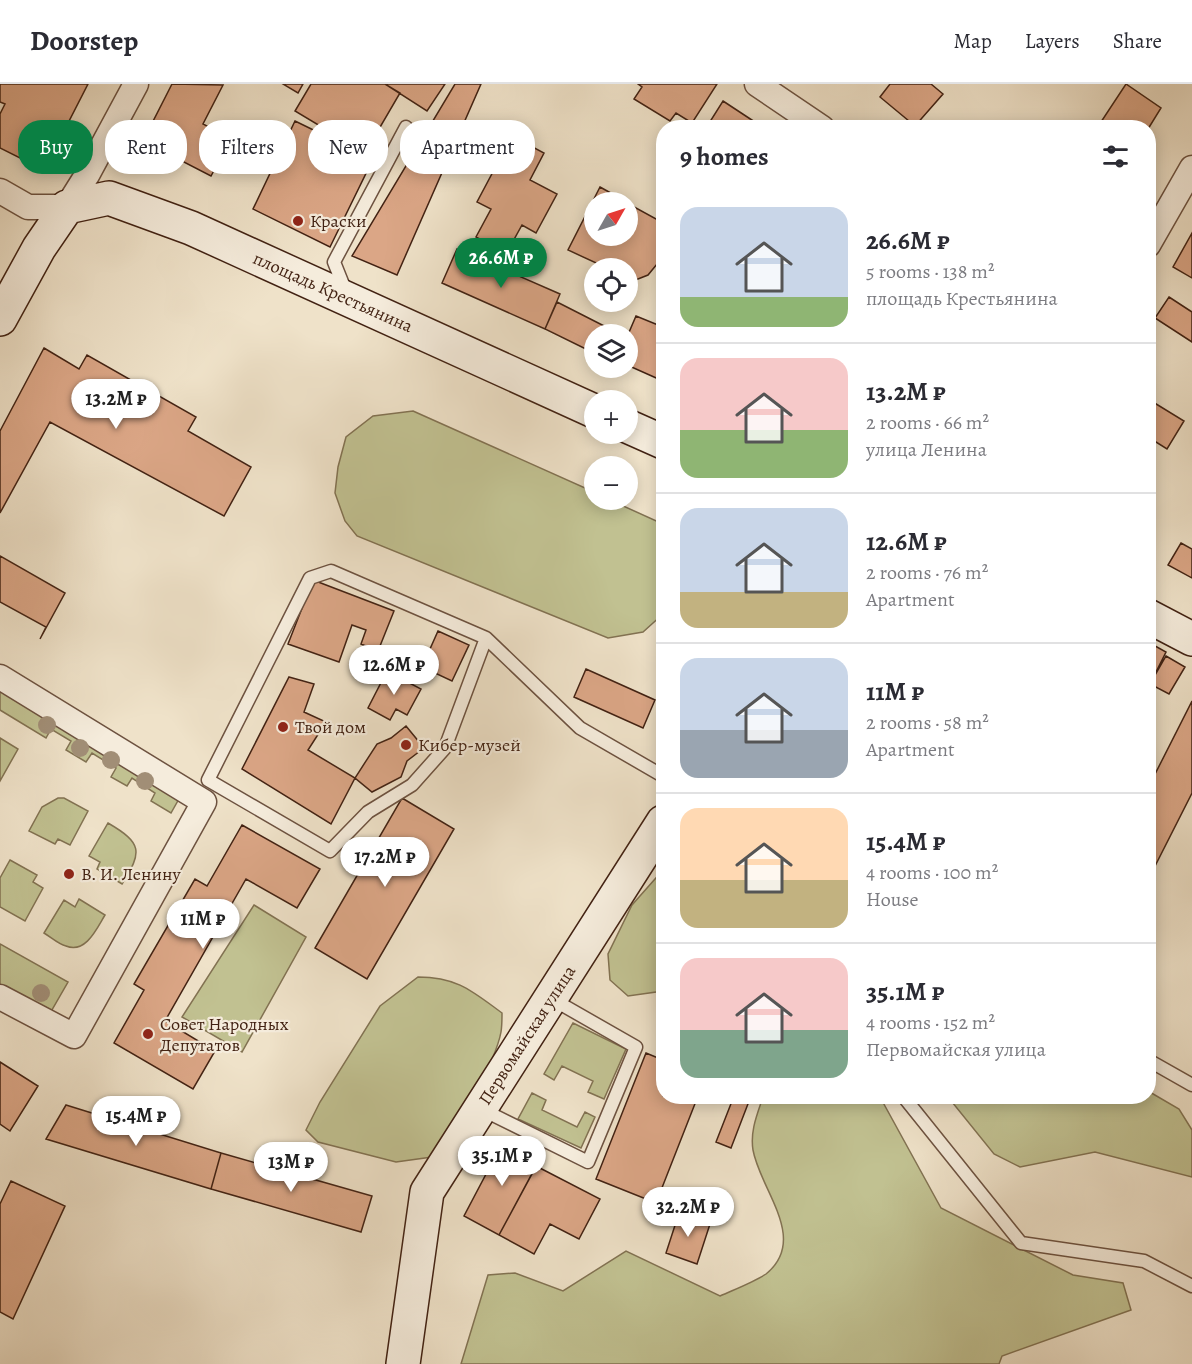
<!DOCTYPE html>
<meta charset="utf-8">
<style>
:root{--surface:#fff;--page:#f2f2f3;--text:#2b2b33;--muted:#7c7c81;--line:#e1e1e2;--accent:#0b8043}
body{margin:0;font-family:Alegreya,serif;background:var(--page);color:var(--text);height:100vh;display:flex;flex-direction:column;font-size:22px;white-space:nowrap}
*{box-sizing:border-box;margin:0}
p{font-size:20px;color:var(--muted)}
.icon{flex:none;width:33px;height:33px;fill:none;stroke:currentColor;stroke-width:2;stroke-linecap:round;stroke-linejoin:round}
.map{position:relative;flex:1;overflow:hidden}
.side{position:absolute;left:656px;top:36px;width:500px;height:984px;display:flex;flex-direction:column;background:var(--surface);border-radius:24px;box-shadow:0 3px 15px #0003}
.side>*{flex:none}
.top-card{position:absolute;left:18px;top:36px;width:548px;height:54px;display:flex;gap:12px}
.needle{width:39px;rotate:51deg}
.tools{position:absolute;left:584px;top:108px;display:grid;gap:12px}
.tools a{display:grid;place-items:center;width:54px;height:54px;border-radius:50%;background:var(--surface);box-shadow:0 3px 15px #0003;font-size:30px}
.price{position:absolute;translate:-50% -51px;padding:0 14px;border-radius:21px;background:#fff;color:#222;font-size:20px;line-height:39px;filter:drop-shadow(0 2px 3px #0008)}
.price::after{content:'';position:absolute;left:50%;top:36px;width:18px;height:14px;margin-left:-9px;background:inherit;clip-path:polygon(0 0,100% 0,50% 100%)}
.price.active{background:var(--accent);color:#fff}
ul{padding:0;list-style:none}
li{display:flex;align-items:center;gap:18px;height:150px;padding:0 24px}
li+li{border-top:2px solid var(--line)}
li span{display:grid;place-items:center;flex:none;width:168px;height:120px;border-radius:18px;color:#555}
li>.icon{margin-inline-start:auto}
span .icon{width:72px;height:72px;fill:#fffc;stroke-width:1}
li b{font-size:26px}
h2{display:flex;justify-content:space-between;align-items:center;height:72px;padding:0 24px;font-size:26px}
.tag{padding:0 21px;border-radius:24px;background:var(--surface);box-shadow:0 3px 15px #0003;font-size:21px;line-height:54px}
.tag.active{background:var(--accent);color:#fff}
header{display:flex;align-items:center;gap:36px;box-sizing:border-box;height:84px;padding:0 30px;background:var(--surface);border-bottom:2px solid var(--line)}
header strong{font-size:28px}
nav{display:flex;gap:33px;margin-inline-start:auto;font-size:21px}
.map>svg:first-child{display:block}
</style>
<header>
<strong>Doorstep</strong>
<nav><a>Map</a><a>Layers</a><a>Share</a></nav>
</header>
<div class="map">
<svg width="1192" height="1280" viewBox="0 0 1192 1280">
<rect width="100%" height="100%" fill="#efe2c9"/>
<filter id="stains"><feTurbulence type="fractalNoise" baseFrequency=".00333" numOctaves="4"/><feColorMatrix values="0 0 0 0 .2 0 0 0 0 .09 0 0 0 0 .02 0 0 0 .5 -.17"/></filter>
<radialGradient id="worn" r=".72"><stop offset=".6" stop-color="#630" stop-opacity="0"/><stop offset="1" stop-color="#630" stop-opacity=".3"/></radialGradient>
<path fill="#c1c191" stroke="#827252" stroke-width="1.5" d="M413 327 594 408V416H610L663 440V530L643 548 608 554 357 452 345 437 335 409 338 383 346 353 373 332Z
M0 602 180 713 171 729 151 717 155 709 132 694 127 702 111 693 116 684 92 669 86 678 66 666 71 657 51 645 46 654 0 626Z
M0 654 18 665 0 697Z
M58 714H64L88 727 70 761 58 755 55 760 29 747 42 723Z
M108 739C142 759 143 767 122 800L97 785 100 778 89 772Z
M10 776 37 791 33 798 43 804 25 837 0 823V794Z
M663 786V907L628 912 610 896 608 870 632 821Z
M79 815 105 831C97 844 86 870 66 862 58 860 51 853 44 849L64 816 75 823Z
M254 821 306 853 242 968 182 933Z
M0 860 68 898 45 938 0 913Z
M418 893C457 893 472 907 502 929 502 935 502 942 501 948 494 985 454 1041 432 1073L396 1078 318 1058 306 1046 320 1018 380 922Z
M573 939 626 965 604 1015 588 1008 593 997 562 982 554 996 544 990Z
M1148 1007 1179 1025 1192 1046V1093L1095 1068 1020 1083 994 1070 948 1013 1148 1012Z
M532 1009 546 1016 542 1026 577 1043 585 1028 595 1033 581 1064 518 1035Z
M763 1013H880L941 1124 1073 1191 1123 1199 1131 1226 1002 1272 999 1280H461L488 1191 515 1189 563 1207 626 1167 720 1212C733 1206 754 1198 766 1190 809 1155 760 1106 753 1066 750 1047 757 1031 763 1013Z"/>
<path fill="#dba686" stroke="#422213" stroke-width="1.5" d="M0 0H88L44 86 0 64V30L5 20 0 18Z
M172 0 223 1 203 40 231 55 211 92 143 57Z
M283 0H303L298 9Z
M311 0H385L400 9 365 69 295 27Z
M385 0H445L427 27Z
M455 0H481L397 191 352 172Z
M638 0H717L692 39 676 29 670 37 634 15 642 3Z
M890 0H931L943 10 915 42 880 13Z
M1126 0 1161 24 1148 45V44H1097Z
M723 17 764 44H706Z
M295 37 373 75 330 163 253 125Z
M512 52 544 69 530 96 557 110 536 149 522 141 506 170 476 153 491 125 477 118Z
M600 103 627 118H594V152H627V119L658 136 663 150 662 174 648 191 633 197 627 194V184H607L568 166Z
M1192 149V194L1173 183Z
M457 165 560 210 545 245 442 199Z
M1169 213 1192 228V258L1155 234Z
M557 218 616 248 614 250H594V269L545 245Z
M636 232 663 243V297L627 281V253Z
M44 264 79 285 87 271 196 333 188 347 251 383 224 432 50 338 0 429V347Z
M1148 315 1184 337 1167 365 1148 353Z
M1181 459 1192 465V494L1168 481Z
M0 472 65 509 40 555 46 543 0 518Z
M313 496 394 527 378 567 361 560 366 546 352 541 339 578 288 560Z
M438 547 469 561 452 597 422 583Z
M1148 558 1166 568 1148 604Z
M1166 572 1185 583 1169 610 1150 600Z
M586 585 655 616 643 644 574 613Z
M387 587 421 605 407 631 396 625 390 636 368 624Z
M289 593 314 600 304 628 326 638 308 666 355 694 331 740 242 685Z
M1192 617V709L1152 788 1148 786V704Z
M406 642 424 664 407 677 401 693 372 708 355 694 377 660 391 654Z
M402 714 454 745 367 895 315 864Z
M242 741 320 785 297 824 246 795 165 937 215 967 193 1005 114 959 144 906 134 900 195 795 207 802Z
M646 969 663 976V1012H698L656 1119 596 1095Z
M0 978 38 1002 10 1047 0 1040Z
M734 1012H751L731 1064 716 1058Z
M66 1021 221 1069 211 1105 46 1055Z
M504 1056 540 1075 499 1151 464 1132Z
M221 1069 372 1112 361 1148 211 1105Z
M536 1082 600 1115 579 1155 550 1140 534 1170 499 1151Z
M11 1097 65 1122 13 1235 0 1228V1120Z
M679 1129 710 1140 697 1180 666 1169Z"/>
<g fill="none" stroke-linecap="round" stroke-linejoin="round">
<defs>
<path id="lane" d="M346 208 334 178 406 43
M486 554 445 664 412 701 368 728 330 767 208 696 310 494 331 487 486 554 580 644 663 692
M1148 976 1192 1001
M903 1012 1021 1159 1144 1177 1192 1202
M481 1025 588 1078 636 963 552 915"/>
<path id="street" d="M757 0 822 44
M0 107 28 123H67L87 91 136 0
M1148 161 1192 84
M0 593 204 718 74 952 0 913"/>
<path id="secondary" d="M0 235 39 164 67 123 109 114 191 144 594 327
M627 342 663 358
M1148 532 1192 555
M403 1280 427 1108 663 738"/>
</defs>
<use href="#lane" stroke="#6d5240" stroke-width="15"/>
<use href="#street" stroke="#6d5240" stroke-width="27"/>
<use href="#secondary" stroke="#422213" stroke-width="36"/>
<use href="#lane" stroke="#f5ecdc" stroke-width="12"/>
<use href="#street" stroke="#f5ecdc" stroke-width="24"/>
<use href="#secondary" stroke="#f5ecdc" stroke-width="33"/>
</g>
<g fill="#a18e76">
<circle cx="47" cy="641" r="9"/>
<circle cx="80" cy="664" r="9"/>
<circle cx="111" cy="676" r="9"/>
<circle cx="145" cy="697" r="9"/>
<circle cx="41" cy="909" r="9"/>
</g>
<g fill="#8f2418" stroke="#f5ecdc" stroke-width="2">
<circle cx="298" cy="137" r="6"/>
<circle cx="283" cy="643" r="6"/>
<circle cx="406" cy="661" r="6"/>
<circle cx="69" cy="790" r="6"/>
<circle cx="148" cy="950" r="6"/>
</g>
<g text-anchor="middle" stroke-width="4.5" stroke-linejoin="round" paint-order="stroke">
<g font-size="18" fill="#422213" stroke="#f5ecdc" text-anchor="start">
<text x="310" y="143">Краски</text>
<text x="295" y="649">Твой дом</text>
<text x="418" y="667">Кибер-музей</text>
<text x="81" y="796">В. И. Ленину</text>
<text x="160" y="946">Совет Народных<tspan x="160" dy="21">Депутатов</tspan></text>
</g>
<g font-size="18" fill="#422213" stroke="#f5ecdc">
<text transform="translate(333 208) rotate(24)" y="6">площадь Крестьянина</text>
<text transform="translate(527 951) rotate(-57)" y="6">Первомайская улица</text>
</g>
</g>
<rect width="100%" height="100%" filter="url(#stains)"/>
<rect width="100%" height="100%" fill="url(#worn)"/>
</svg>
<div class="tools">
<a><svg class="needle" viewBox="-14 -14 28 28"><path d="M0-13l5 13h-10z" fill="#e53935"/><path d="M0 13l5-13h-10z" fill="#7c7c81"/></svg></a>
<a><svg class="icon" aria-label="locate" viewBox="0 0 24 24"><circle cx="12" cy="12" r="6"/><path d="M12 2v4M12 18v4M2 12h4M18 12h4"/></svg></a>
<a><svg class="icon" aria-label="layers" viewBox="0 0 24 24"><path d="M12 4l9 5-9 5-9-5zM3 14l9 5 9-5"/></svg></a>
<a>+</a>
<a>−</a>
</div>
<b class="price active" style="left:501px;top:205px">26.6M ₽</b>
<b class="price" style="left:116px;top:346px">13.2M ₽</b>
<b class="price" style="left:394px;top:612px">12.6M ₽</b>
<b class="price" style="left:385px;top:804px">17.2M ₽</b>
<b class="price" style="left:203px;top:866px">11M ₽</b>
<b class="price" style="left:136px;top:1063px">15.4M ₽</b>
<b class="price" style="left:502px;top:1103px">35.1M ₽</b>
<b class="price" style="left:291px;top:1109px">13M ₽</b>
<b class="price" style="left:688px;top:1154px">32.2M ₽</b>
<div class="top-card">
<a class="tag active">Buy</a>
<a class="tag">Rent</a>
<a class="tag">Filters</a>
<a class="tag">New</a>
<a class="tag">Apartment</a>
</div>
<section class="side">
<h2>9 homes<svg class="icon" aria-label="filters" viewBox="0 0 24 24"><path d="M4 7h16M4 17h16"/><circle cx="9" cy="7" r="2"/><circle cx="15" cy="17" r="2"/></svg></h2>
<ul>
<li><span style="background:linear-gradient(#c9d6e8 75%,#8fb573 0)"><svg class="icon" aria-label="home" viewBox="0 0 24 24"><path d="M3 11l9-7 9 7M6 9v11h12V9"/></svg></span><div><b>26.6M ₽</b><p>5 rooms · 138 m²</p><p>площадь Крестьянина</p></div></li>
<li><span style="background:linear-gradient(#f6c9c9 60%,#8fb573 0)"><svg class="icon" aria-label="home" viewBox="0 0 24 24"><path d="M3 11l9-7 9 7M6 9v11h12V9"/></svg></span><div><b>13.2M ₽</b><p>2 rooms · 66 m²</p><p>улица Ленина</p></div></li>
<li><span style="background:linear-gradient(#c9d6e8 70%,#c2b280 0)"><svg class="icon" aria-label="home" viewBox="0 0 24 24"><path d="M3 11l9-7 9 7M6 9v11h12V9"/></svg></span><div><b>12.6M ₽</b><p>2 rooms · 76 m²</p><p>Apartment</p></div></li>
<li><span style="background:linear-gradient(#c9d6e8 60%,#9aa5b1 0)"><svg class="icon" aria-label="home" viewBox="0 0 24 24"><path d="M3 11l9-7 9 7M6 9v11h12V9"/></svg></span><div><b>11M ₽</b><p>2 rooms · 58 m²</p><p>Apartment</p></div></li>
<li><span style="background:linear-gradient(#ffd9b3 60%,#c2b280 0)"><svg class="icon" aria-label="home" viewBox="0 0 24 24"><path d="M3 11l9-7 9 7M6 9v11h12V9"/></svg></span><div><b>15.4M ₽</b><p>4 rooms · 100 m²</p><p>House</p></div></li>
<li><span style="background:linear-gradient(#f6c9c9 60%,#7fa58c 0)"><svg class="icon" aria-label="home" viewBox="0 0 24 24"><path d="M3 11l9-7 9 7M6 9v11h12V9"/></svg></span><div><b>35.1M ₽</b><p>4 rooms · 152 m²</p><p>Первомайская улица</p></div></li>
</ul>
</section>
</div>
